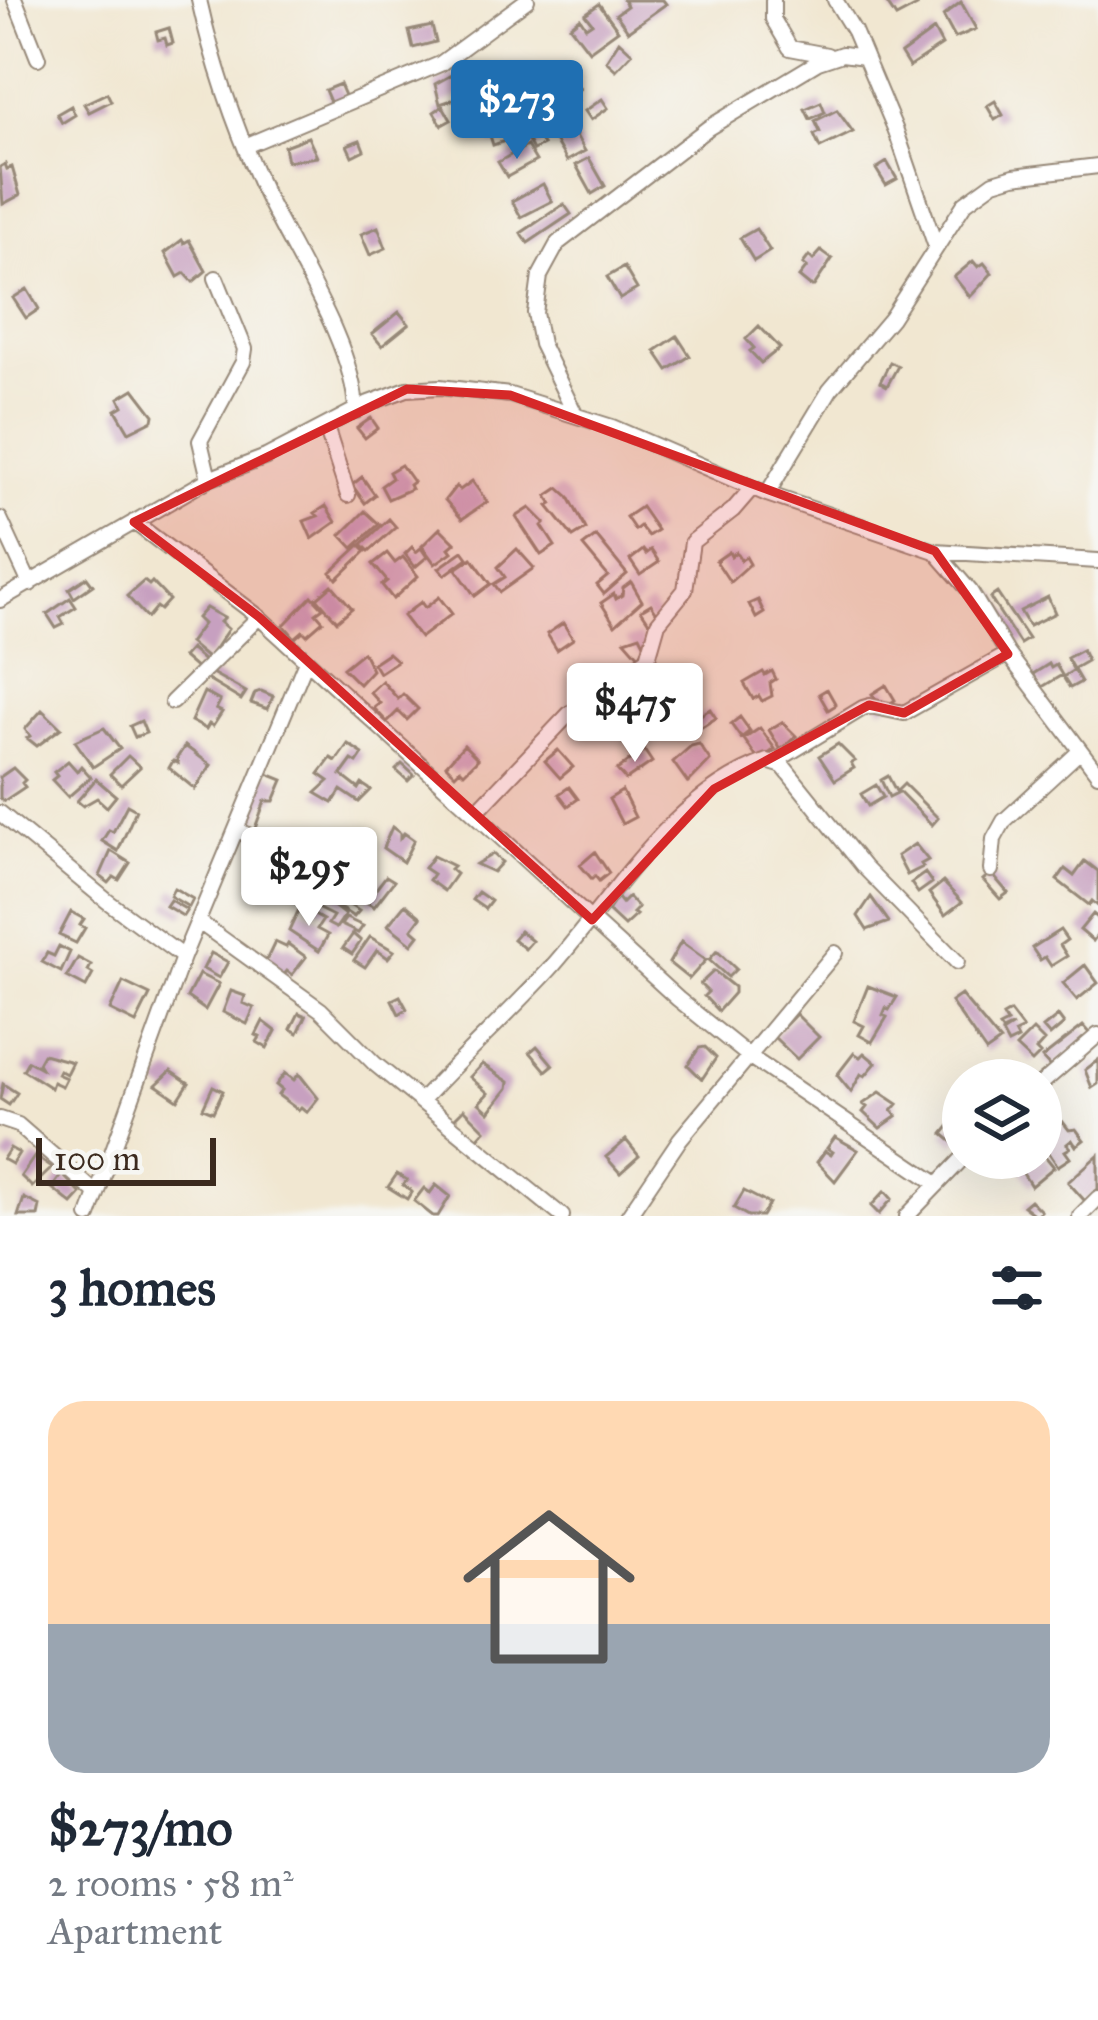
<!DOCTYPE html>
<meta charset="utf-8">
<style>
:root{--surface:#fff;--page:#f2f2f3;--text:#1f2937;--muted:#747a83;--line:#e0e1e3;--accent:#1f6fb2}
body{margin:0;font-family:"IM FELL Great Primer",serif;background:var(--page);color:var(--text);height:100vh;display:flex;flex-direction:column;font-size:45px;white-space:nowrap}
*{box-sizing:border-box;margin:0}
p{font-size:39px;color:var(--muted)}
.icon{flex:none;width:66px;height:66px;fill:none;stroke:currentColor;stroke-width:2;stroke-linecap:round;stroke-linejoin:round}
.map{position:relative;height:1216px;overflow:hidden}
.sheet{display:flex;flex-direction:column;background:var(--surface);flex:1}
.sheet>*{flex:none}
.buttons{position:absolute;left:942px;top:1059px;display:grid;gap:24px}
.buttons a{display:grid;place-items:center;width:120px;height:120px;border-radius:50%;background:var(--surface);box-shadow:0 12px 48px #0002;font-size:60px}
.scale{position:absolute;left:36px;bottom:30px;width:180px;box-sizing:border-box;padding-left:12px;border:6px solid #3b2a1e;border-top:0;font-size:33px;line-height:42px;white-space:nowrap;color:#3b2a1e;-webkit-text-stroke:9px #f6f6f2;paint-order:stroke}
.price{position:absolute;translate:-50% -102px;padding:0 27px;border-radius:12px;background:#fff;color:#222;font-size:39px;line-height:78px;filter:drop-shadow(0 3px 6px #0008)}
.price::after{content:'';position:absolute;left:50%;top:72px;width:36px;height:27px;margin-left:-18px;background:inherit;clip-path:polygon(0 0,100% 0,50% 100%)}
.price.selected{background:var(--accent);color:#fff}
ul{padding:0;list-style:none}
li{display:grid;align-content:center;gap:24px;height:636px;padding:0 48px}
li+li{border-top:3px solid var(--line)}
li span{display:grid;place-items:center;height:372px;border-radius:36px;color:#555}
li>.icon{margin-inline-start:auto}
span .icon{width:216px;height:216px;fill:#fffc;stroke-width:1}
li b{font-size:51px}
h2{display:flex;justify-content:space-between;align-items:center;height:144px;padding:0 48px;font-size:51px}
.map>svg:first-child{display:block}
</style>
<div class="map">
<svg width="1098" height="1216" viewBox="0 0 1098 1216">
<rect width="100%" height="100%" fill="#f6f6f2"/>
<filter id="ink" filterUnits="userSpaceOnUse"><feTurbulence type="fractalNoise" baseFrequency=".00833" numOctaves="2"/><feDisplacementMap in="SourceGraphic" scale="24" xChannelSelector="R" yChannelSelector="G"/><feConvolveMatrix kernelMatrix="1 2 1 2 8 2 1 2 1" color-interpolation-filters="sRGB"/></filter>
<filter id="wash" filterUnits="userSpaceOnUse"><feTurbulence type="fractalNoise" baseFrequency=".004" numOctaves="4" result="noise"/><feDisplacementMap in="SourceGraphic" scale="48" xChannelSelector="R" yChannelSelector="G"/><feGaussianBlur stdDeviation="2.7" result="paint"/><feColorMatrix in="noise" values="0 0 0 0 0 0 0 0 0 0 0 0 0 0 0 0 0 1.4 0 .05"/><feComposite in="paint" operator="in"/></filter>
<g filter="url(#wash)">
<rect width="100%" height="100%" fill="#f1e7d1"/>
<g id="blocks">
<path fill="#c7a0c0" d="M623 0H663L666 4 628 31 616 14 627 6Z
M889 0H913L917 6 896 17 886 2Z
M961 2 976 29 955 38 943 16Z
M599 4 618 30 589 51 570 26 580 18 586 27 592 23 585 14Z
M432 26 436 42 413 48 409 31Z
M169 28 173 43 167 45 165 38 158 40 156 32Z
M934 30 942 45 909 67 901 54Z
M619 41 632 53 616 70 606 61Z
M566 70 580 89 573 94 578 101 562 113 543 87Z
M453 74 467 95 440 104 435 84Z
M340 84 346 98 331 104 325 90Z
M107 93 111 101 89 112 84 104Z
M602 99 608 108 591 120 585 111Z
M995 101 1003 115 995 120 987 106Z
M821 102 825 112 810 119 805 109Z
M71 106 75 115 62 123 57 114Z
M443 106 451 120 442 125 434 112Z
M511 110 520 136 493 145 486 123Z
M837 110 853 132 820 148 814 135 820 132 815 121Z
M568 122 585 151 567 161 550 132Z
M536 134 543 145 533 150 527 139Z
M308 137 317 157 287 161 284 146Z
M360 140 364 150 352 156 347 145Z
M527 146 536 161 507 177 498 162Z
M589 158 605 186 592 194 576 165Z
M887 162 897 179 886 185 876 169Z
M5 164 7 169 12 167 20 195 3 204 0 167Z
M543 184 552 201 521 217 512 201Z
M564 204 571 214 528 243 521 233Z
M378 227 386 248 370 255 361 234Z
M756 229 770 251 754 261 740 238Z
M182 240 184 243 189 240 206 271 193 282 185 273 178 277 165 253Z
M821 251 832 259 814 286H810L799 277 807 267 803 264 809 256 813 260Z
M973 261 978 267 984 263 992 273 970 297 954 277Z
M624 267 637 289 620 299 607 277Z
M27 289 39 309 26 318 13 298Z
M399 312 409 324 382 346 372 334Z
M759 326 780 348 761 363 750 351 754 348 746 339Z
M677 336 690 356 668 370 655 351Z
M890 362 898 366 887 386 880 382Z
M134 389 154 415 153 420 129 432 116 410 123 406 119 398Z
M371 418 378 428 365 438 357 428Z
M401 465 413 482 409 485 411 489 388 499 381 486 392 478 389 472Z
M362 477 375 495 365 503 352 485Z
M472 481 487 502 462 519 445 500 456 486 460 490Z
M559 488 569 497 586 529 573 537 548 506 552 504 547 496Z
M326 506 336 522 312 539 304 521 318 516 315 513Z
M641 507 657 530 648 536 640 526 635 530 626 517Z
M530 508 545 523 542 526 555 546 541 555 516 517Z
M365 511 379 524 353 548 341 535Z
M389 519 396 527 369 551 362 544Z
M440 528 455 543 449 548 452 552 435 564 422 546Z
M596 536 627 574 604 594 597 585 608 576 583 546Z
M360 545 366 551 337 579 331 572Z
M412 547 416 552 421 548 427 557 415 567 405 554Z
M517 549 534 568 500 592 494 584 505 577 498 567Z
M643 550 646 554 651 550 659 562 640 575 630 560Z
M463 551 468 558 445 575 439 568Z
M729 552 731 556 736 552 741 560 746 557 750 564 730 582 716 561Z
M387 553 395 563 403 557 418 576 393 599 382 585 387 581 373 564Z
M472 558 491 584 475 596 456 569Z
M87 577 93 585 74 598 69 589Z
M144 581 149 585 152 582 169 600 160 610 156 607 147 618 127 596Z
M631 582 642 601 615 625 601 603 614 594 616 599 622 595 623 588Z
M332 585 352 608 337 621 317 598Z
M997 593 1028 639 1020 644 990 598Z
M312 596 323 608 316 613 323 621 307 635 303 631 295 638 284 625Z
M439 597 452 614 420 638 403 616 421 602 425 608Z
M1048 597 1055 613 1029 626 1020 611Z
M70 598 76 607 60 617 64 624 56 628 47 614Z
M758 600 764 613 756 618 749 604Z
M651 604 659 616 649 622 641 610Z
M206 608 224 618 220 622 228 629 208 659 189 643 203 624 197 618Z
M563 623 573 639 557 650 547 634Z
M640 635 646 647 639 656 625 640Z
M190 649 206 663 199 671 183 657Z
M1082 650 1087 661 1073 669 1067 658Z
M363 652 372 670 359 684 343 668Z
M388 653 397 661 379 673 373 663Z
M1049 664 1051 668 1056 665 1062 675 1042 687 1033 674Z
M1074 670 1081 682 1070 688 1063 677Z
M772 671 776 679 770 683 772 696 762 701 759 696 753 699 744 683 763 672 765 675Z
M210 672 246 692 241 700 206 679Z
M382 681 398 699 403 694 418 709 407 720 398 711 387 722 374 708 380 703 370 692Z
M886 685 895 700 882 709 872 694Z
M827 689 836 705 828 710 819 694Z
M261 691 273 696 268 709 251 703 255 693Z
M204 692 220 701 216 709 222 712 213 726 209 724 206 729 191 721Z
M710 709 716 718 697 730 691 721Z
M42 710 61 728 37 746 27 738 30 736 25 729Z
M740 717 750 731 741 738 731 724Z
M141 721 146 733 135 737 130 726Z
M782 722 796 736 781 750 769 730Z
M104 728 120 749 93 767 75 741Z
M760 728 775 749 759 761 744 739Z
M348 744 363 754 357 763 352 760 341 775 359 789 362 784 371 790 359 802 341 790 333 803 316 793 329 781 319 774 331 758 336 761Z
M699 744 710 760 688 783 673 762 691 746Z
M838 744 855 761 851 763 854 768 835 780 819 756Z
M464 745 478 759 464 773 460 769 455 774 446 765Z
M185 746 211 765 195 789 169 768 173 761 178 763 177 758Z
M558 750 573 767 560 778 545 761Z
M644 750 652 762 626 780 617 770Z
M128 756 140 767 121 785 110 774Z
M68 761 77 771 81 766 91 777 68 797 52 780 57 776 54 772Z
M402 764 414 775 408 781 396 770Z
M13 768 25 780 22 783 25 787 4 801 0 798V777Z
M263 772 283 780 274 801H265L254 831 238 827Z
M888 776 897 793 889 797 881 780Z
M96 779 116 796 107 807 97 798 83 806 77 801Z
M904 784 938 818 932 825 898 790Z
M876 785 883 797 868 806 861 794Z
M569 787 578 799 568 806 559 794Z
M622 791 635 817 622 824 609 799Z
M127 805 136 810 118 851 102 841 109 830 113 832Z
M392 827 400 833V838L404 833 414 840 403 862 383 848Z
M342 843 349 848 346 853 361 863 351 877 337 872 340 867 334 862 346 853 339 848Z
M915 844 928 860 921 864 923 867 907 875 897 856Z
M111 851 130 863 119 880 114 877 109 883 100 876Z
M595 852 609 873 599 881 595 876 592 879 580 865Z
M493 854 502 862 493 872 476 864Z
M433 856 453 866 450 869 456 874 444 891 429 880 433 874 424 868Z
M1085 861 1098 871V906L1092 901 1089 905 1057 880 1065 869 1074 876Z
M925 873 932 883 918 893 911 883Z
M991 873 1008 893 1000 899 983 880Z
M386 876 394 881 374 907 366 902Z
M346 881 355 887 345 902 359 911 354 917 338 907 341 903 334 898Z
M943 882 962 902 945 915 929 893Z
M174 888 193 899 189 907 170 896Z
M314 891 345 915 336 928 328 924 333 916 307 903Z
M478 892 491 901 485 909 472 900Z
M617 897 622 903 628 897 638 908 633 913 636 915 624 926 608 911Z
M871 897 889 922 867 930 858 916Z
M170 900 187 910 183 916 166 906Z
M405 904 421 917 412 929 419 935 412 944 388 925Z
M300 907 323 920 317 929 328 935 319 951 289 931Z
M71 912 84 919 80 925 85 928 76 943 59 935Z
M1093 914 1098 918V934L1093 941 1080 930Z
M346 918 363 926 358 933 341 925Z
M1060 930 1067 940 1060 945 1067 956 1051 966 1045 957 1040 960 1032 948Z
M520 931 532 941 525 949 513 939Z
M353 934 361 941 352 954 343 948Z
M370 937 394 951 388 958 377 950 365 967 354 960Z
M275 942 286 947 288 944 306 957 292 975 287 971 283 976 265 963Z
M681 942 706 960 689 979 669 963Z
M59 946 70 952 61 972 42 962 47 953 54 956Z
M717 951 736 969 728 977 709 960Z
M211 953 228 962 219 978 203 969Z
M78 958 91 965 88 971 93 974 86 987 67 977Z
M1085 965 1098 983 1077 1000 1063 983Z
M714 971 734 987V993L718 1011 704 996 708 992 700 984Z
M199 974 219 984 205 1010 187 997Z
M123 982 150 995 136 1023 110 1010Z
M868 986 897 997 889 1010 886 1008 883 1015 887 1017 872 1042 859 1035 864 1026 854 1021Z
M231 991 245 996 243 1003 254 1008 247 1024 223 1012Z
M961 995 1000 1042 986 1052 951 1002Z
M400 996 407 1009 399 1014 392 1000Z
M1010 1012 1023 1029 1015 1033 1018 1039 1008 1044 1002 1033 1013 1026 1002 1031 999 1027 1007 1023 1003 1016Z
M299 1013 306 1016 298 1033 291 1029Z
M796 1014 819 1037 797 1059 774 1037Z
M1058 1016 1064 1024 1050 1036 1043 1028Z
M263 1021 276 1031 267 1048 257 1042 260 1037 256 1035Z
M1083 1026 1090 1034 1051 1068 1042 1058Z
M1033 1030 1044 1041 1036 1050 1040 1054 1032 1062 1016 1047Z
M537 1046 553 1065 546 1071 530 1052Z
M705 1047 716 1058 702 1079 688 1065 699 1048Z
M854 1053 860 1057 864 1053 876 1063 865 1076 861 1074 851 1092 837 1075Z
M43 1054 72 1062 66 1074 59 1070 57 1074 66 1078 62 1086 53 1082 51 1088 23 1070 28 1061 41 1068 38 1063Z
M1098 1060V1084L1092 1088 1085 1070Z
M482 1064 509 1082 508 1088 489 1112 479 1103 488 1093 470 1077Z
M171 1071 189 1083 178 1100 156 1085Z
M285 1073 294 1080 299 1074 318 1098 307 1112 301 1107 298 1110 278 1095 282 1090 276 1085Z
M3 1084 17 1093 9 1105 0 1099Z
M213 1086 223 1091 213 1112 203 1108Z
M880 1092 898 1104 892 1111 897 1116 880 1128 863 1112 867 1107 863 1104Z
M464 1109 485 1130 476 1140 454 1119Z
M1053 1122 1057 1127 1063 1122 1069 1130 1076 1129 1084 1140 1076 1146 1072 1140 1067 1144 1070 1148 1065 1151 1070 1158 1058 1166 1045 1147 1049 1144 1043 1136 1046 1134 1043 1129Z
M951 1124 963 1133 955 1144 943 1134Z
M835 1137 858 1150 835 1181 817 1162 825 1151 831 1155 833 1152 827 1148Z
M626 1140 639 1156 620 1173 606 1157Z
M10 1148 19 1153 12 1164 3 1159Z
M1041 1151 1054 1167 1031 1186 1013 1158H1041Z
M1098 1155V1189L1085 1201 1068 1182Z
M35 1156 52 1168 32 1187 21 1176Z
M62 1174 81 1194 72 1204 52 1188Z
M397 1174 407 1180 403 1185 412 1191 407 1199 388 1187Z
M436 1185 450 1196 438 1216H433L414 1201 424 1188 430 1193Z
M744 1191 769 1204 762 1216H748L734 1208Z
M885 1191 892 1199 879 1214 871 1206Z
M24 1198 40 1206 38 1216H18Z
M1030 1200 1041 1211 1036 1216 1023 1206Z"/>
</g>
</g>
<g filter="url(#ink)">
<use href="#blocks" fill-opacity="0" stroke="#968878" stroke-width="3"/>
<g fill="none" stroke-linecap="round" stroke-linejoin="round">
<defs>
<path id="minor" d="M15 0 38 58
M199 0C213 63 234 124 260 183 289 248 354 342 356 411
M773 0V19L790 48 827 55
M835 0 854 31 896 131 936 247
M245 146 440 64 527 0
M575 414 541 344 535 313 540 276 558 243 708 128 818 62 842 54 865 57
M326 427 348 495
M209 479 200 441 243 362 245 349 216 278
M767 494 830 390 891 318 965 203 994 182 1014 176 1098 166
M0 519 30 584
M134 522 259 617 678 999 750 1057 936 1183
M935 551 1098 561
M0 600 209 479 266 457 369 403 407 389 440 387 510 395 612 427 767 494 935 551 970 591 1008 654 1098 774
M172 702 259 617
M776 761 863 708 870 706 904 713 1008 654
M0 813 107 901 183 957
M475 813 569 714 648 658 658 623 685 590 692 542 733 510 752 488
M237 829 333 884
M991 870 994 839 1004 821 1079 752
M199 922 321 1010 375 1064 562 1216
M1041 1084 1098 1035
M421 1101C462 1056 508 1015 550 969 615 896 670 796 767 761L783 766 864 867 957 962
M0 1119 18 1125 96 1193
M89 1216 183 957 306 661
M628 1216 680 1139 835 953
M907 1216 963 1158
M1080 1216 1098 1198"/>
</defs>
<use href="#minor" stroke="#968878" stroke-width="18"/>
<use href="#minor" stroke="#fff" stroke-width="14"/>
</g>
</g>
<path fill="#d62828" fill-opacity="0.2" stroke="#d62828" stroke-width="9" stroke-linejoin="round" d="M407 389 510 395 935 551 1008 654 904 713 869 705 714 789 592 920 259 617 134 522Z"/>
</svg>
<div class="buttons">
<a><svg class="icon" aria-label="layers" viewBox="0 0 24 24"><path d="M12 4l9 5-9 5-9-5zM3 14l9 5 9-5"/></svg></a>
</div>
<div class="scale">100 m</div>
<b class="price selected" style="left:517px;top:162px">$273</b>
<b class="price" style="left:635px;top:765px">$475</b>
<b class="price" style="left:309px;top:929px">$295</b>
</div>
<section class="sheet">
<h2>3 homes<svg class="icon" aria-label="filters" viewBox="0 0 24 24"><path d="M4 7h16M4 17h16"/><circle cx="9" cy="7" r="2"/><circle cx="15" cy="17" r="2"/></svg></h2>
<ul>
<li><span style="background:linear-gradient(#ffd9b3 60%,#9aa5b1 0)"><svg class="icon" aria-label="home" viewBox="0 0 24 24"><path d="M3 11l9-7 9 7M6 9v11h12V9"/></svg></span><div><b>$273/mo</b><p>2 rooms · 58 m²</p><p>Apartment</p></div></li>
</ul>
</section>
